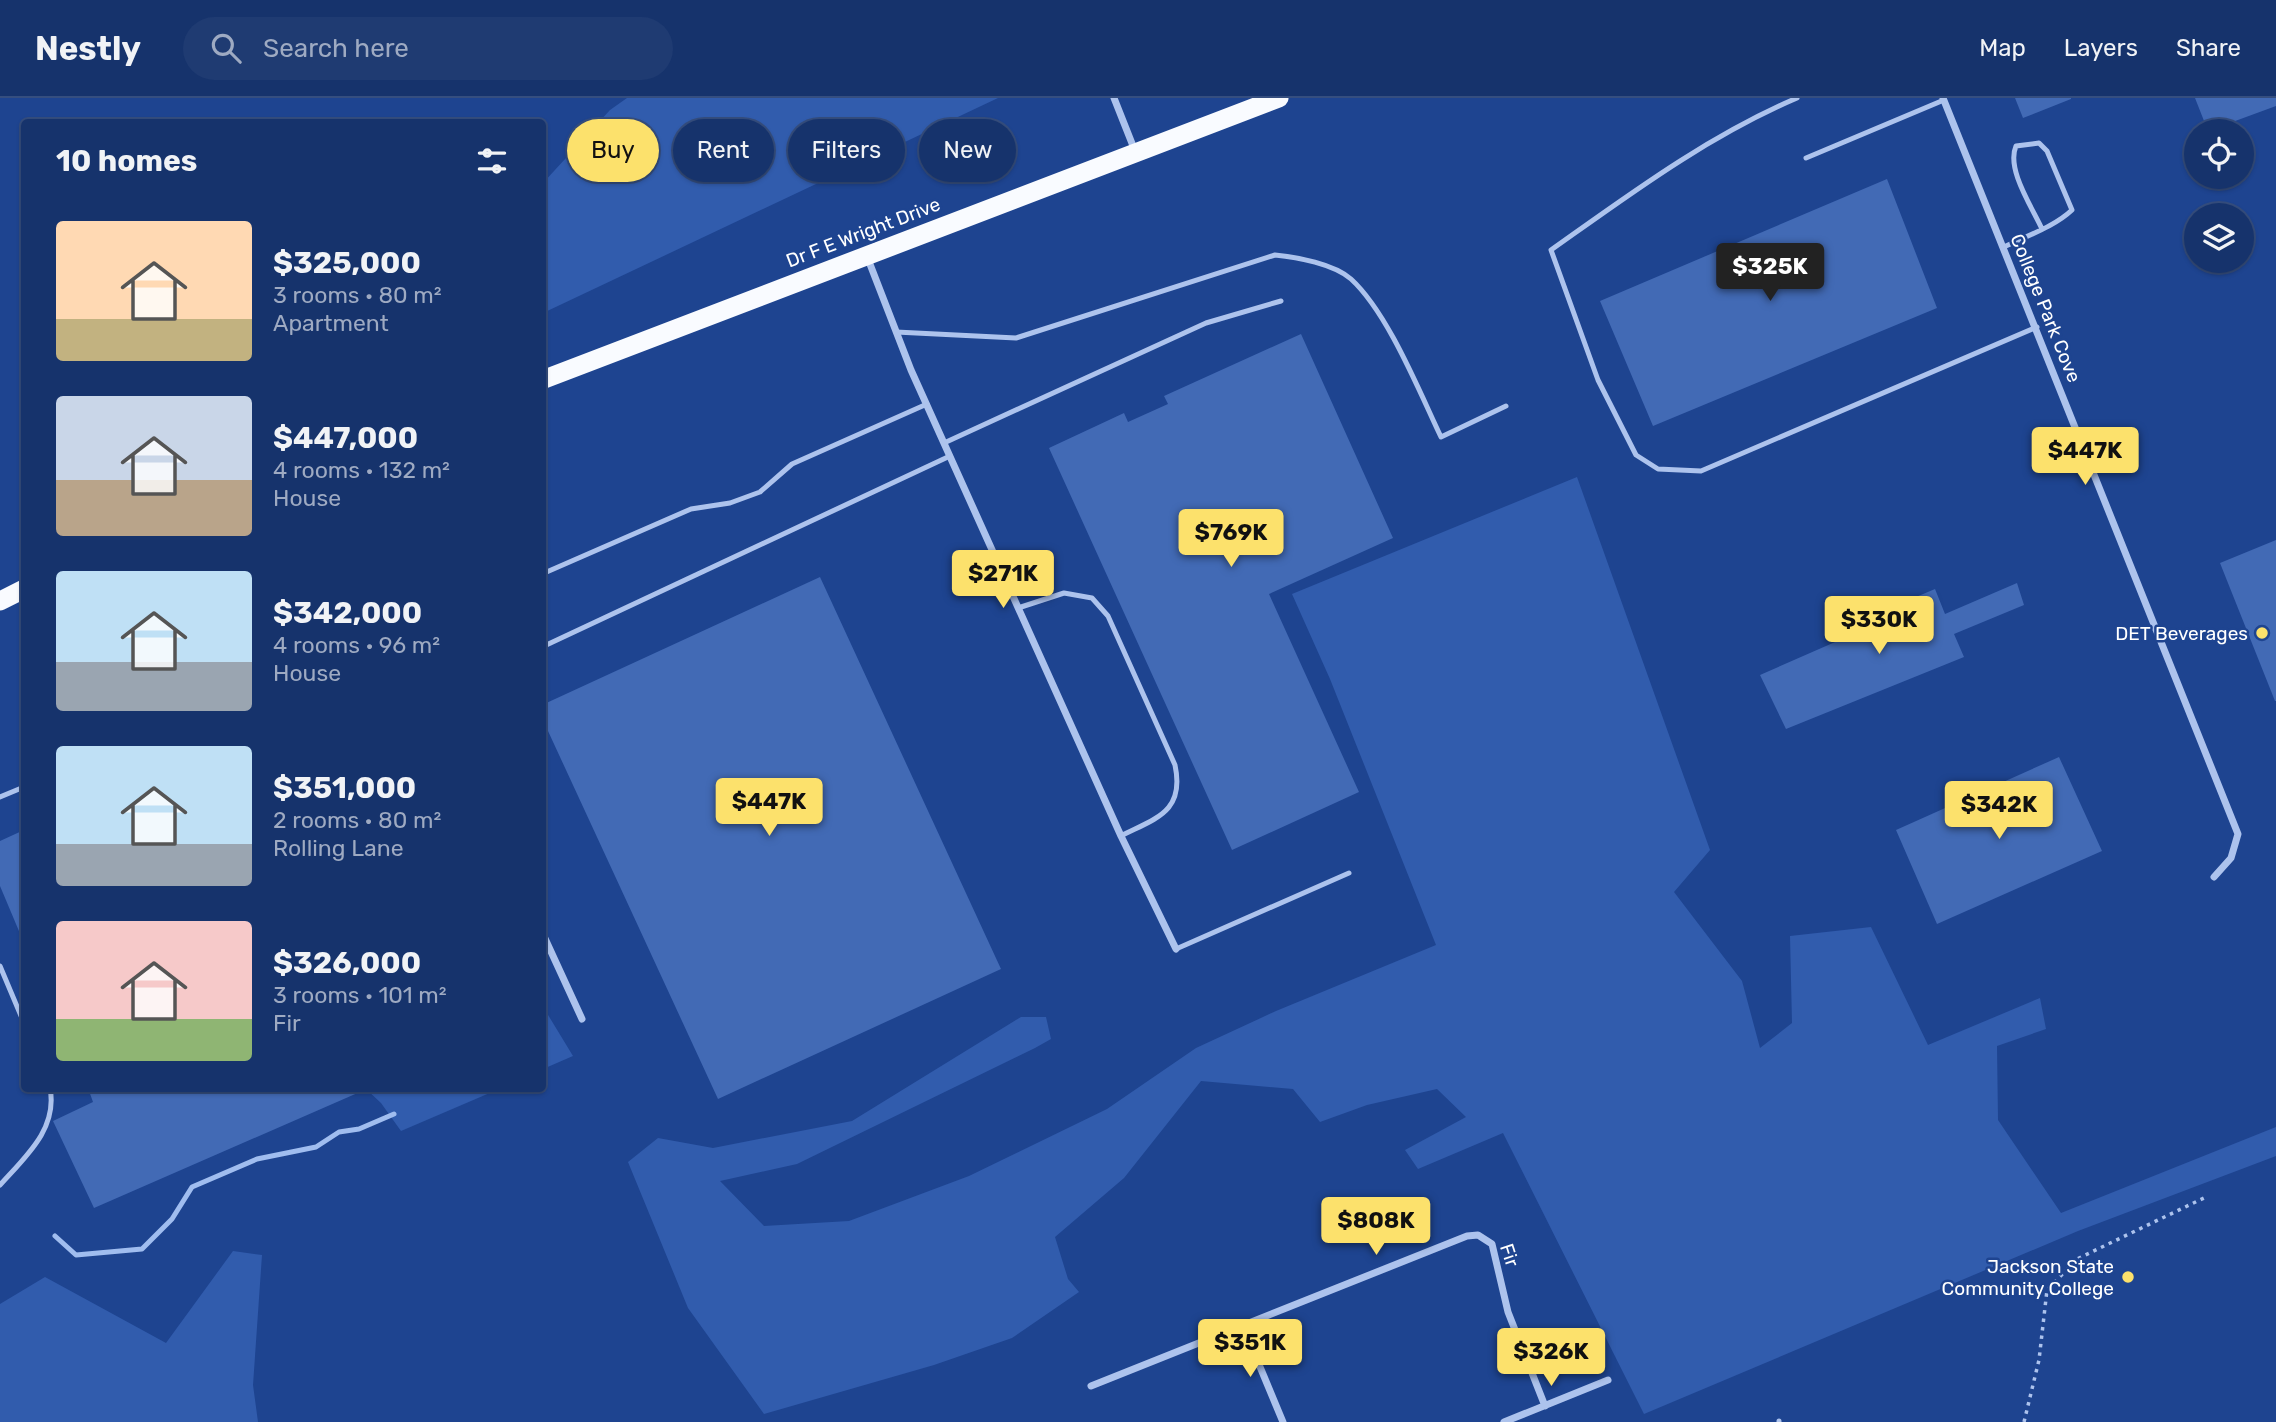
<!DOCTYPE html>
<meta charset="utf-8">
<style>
:root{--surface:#16336c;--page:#1f3b72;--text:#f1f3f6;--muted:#9eaac2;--line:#354e7f;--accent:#fce16c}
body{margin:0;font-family:Rubik,sans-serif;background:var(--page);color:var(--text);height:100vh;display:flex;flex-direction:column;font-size:26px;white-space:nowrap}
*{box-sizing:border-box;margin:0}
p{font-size:23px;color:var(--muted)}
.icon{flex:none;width:38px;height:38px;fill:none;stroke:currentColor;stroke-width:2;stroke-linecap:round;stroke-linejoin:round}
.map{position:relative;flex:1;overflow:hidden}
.sheet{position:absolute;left:21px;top:21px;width:525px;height:973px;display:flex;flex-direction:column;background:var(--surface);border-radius:7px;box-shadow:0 2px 5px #0004,0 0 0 2px var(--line)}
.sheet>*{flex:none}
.guide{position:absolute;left:567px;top:21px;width:665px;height:63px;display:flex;gap:14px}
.buttons{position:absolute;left:2184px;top:21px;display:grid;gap:14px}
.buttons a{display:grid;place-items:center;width:70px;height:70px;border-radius:50%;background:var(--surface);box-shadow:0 2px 5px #0004,0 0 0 2px var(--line);font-size:35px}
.price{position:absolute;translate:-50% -60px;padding:0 16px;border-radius:7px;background:var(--accent);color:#111;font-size:23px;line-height:46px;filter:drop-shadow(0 2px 4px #0008)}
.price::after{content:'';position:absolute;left:50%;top:42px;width:21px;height:16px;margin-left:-10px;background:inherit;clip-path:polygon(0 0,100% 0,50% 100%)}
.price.active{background:#222;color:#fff}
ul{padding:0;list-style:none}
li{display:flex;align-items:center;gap:21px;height:175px;padding:0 35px}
li span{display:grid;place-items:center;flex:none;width:196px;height:140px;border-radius:7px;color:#555}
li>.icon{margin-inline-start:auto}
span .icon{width:84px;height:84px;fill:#fffc;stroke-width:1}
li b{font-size:30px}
h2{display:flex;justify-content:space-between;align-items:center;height:84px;padding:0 35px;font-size:30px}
.pill{padding:0 24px;border-radius:32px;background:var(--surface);box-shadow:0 2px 5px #0004,0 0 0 2px var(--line);font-size:24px;line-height:63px}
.pill.active{background:var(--accent);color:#111}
header{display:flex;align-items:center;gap:42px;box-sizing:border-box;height:98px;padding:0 35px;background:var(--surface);border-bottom:2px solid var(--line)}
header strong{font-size:33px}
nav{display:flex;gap:38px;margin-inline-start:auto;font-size:24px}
.search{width:490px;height:63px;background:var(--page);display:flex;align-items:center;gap:18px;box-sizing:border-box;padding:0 24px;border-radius:38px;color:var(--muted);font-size:26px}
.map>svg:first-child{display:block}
</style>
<header>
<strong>Nestly</strong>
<div class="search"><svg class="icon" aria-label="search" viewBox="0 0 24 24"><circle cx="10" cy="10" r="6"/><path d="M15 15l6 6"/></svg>Search here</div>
<nav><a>Map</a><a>Layers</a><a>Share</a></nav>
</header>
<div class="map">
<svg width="2276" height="1324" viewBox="0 0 2276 1324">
<rect width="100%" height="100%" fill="#1e4490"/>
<path fill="#315cad" d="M627 0H998L543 215V85L610 12Z
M1577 379 1710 752 1674 794 1742 883 1760 950 1792 925 1790 838 1871 829 1928 947 2040 900 2046 931 1997 948 1998 1022 2061 1115 2276 1029V1058L2078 1133 1644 1316 1503 1035 1418 1071 1405 1052 1466 1019 1437 991 1367 1007 1320 1024 1293 991 1201 983 1124 1080 1055 1139 1068 1181 1079 1194 1012 1240 934 1267 764 1316 688 1210 628 1064 658 1040 713 1050 852 1023 1021 919H1046L1051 941 1035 950 797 1066 720 1083 764 1128 849 1123 969 1078 1107 1011 1196 950 1276 913 1436 847 1330 581 1292 496Z
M542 907 573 958 543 971H542Z
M366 991H499L401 1033 381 1005Z
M233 1153 262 1157 253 1287 258 1324H0V1206L45 1179 166 1245Z"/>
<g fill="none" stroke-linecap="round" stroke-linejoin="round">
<path stroke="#a0bdef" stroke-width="5" d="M55 1138 76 1157 142 1151 172 1121 192 1089 257 1061 316 1049 339 1034 359 1031 394 1016"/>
</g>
<path fill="#426ab5" d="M2015 0H2071V1L2023 20Z
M2195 0H2276V8L2208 33Z
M1887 81 1937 210 1653 328 1600 203Z
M1301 236 1393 440 1269 496 1359 694 1232 752 1049 350 1124 315 1128 324 1168 306 1164 298Z
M2276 442V603H2275L2220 465Z
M820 479 1001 871 718 1001 542 620V607Z
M2017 485 2024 507 1954 536 1964 559 1786 631 1760 577 1906 513 1904 504 1935 491 1945 516Z
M2059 659 2102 753 1937 826 1896 732Z
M24 732V845L0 788V743Z
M88 990H369L94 1110 53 1023 93 1004Z"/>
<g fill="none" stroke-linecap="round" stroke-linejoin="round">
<path stroke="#adc3ed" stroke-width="3.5" stroke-dasharray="3.5 5" stroke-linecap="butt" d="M2024 1324 2039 1262 2047 1192 2077 1161 2206 1099"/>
<path stroke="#adc3ed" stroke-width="5" d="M1797 0C1708 38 1630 96 1551 152L1598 282 1636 357 1658 371 1701 373 2037 229
M1806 60 1944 2
M2004 149C2026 138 2054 129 2072 112L2047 53 2039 45 2016 48C2006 71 2032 109 2042 131
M896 234 1016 240 1275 157C1297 159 1334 166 1351 181 1388 215 1419 293 1441 339L1506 308
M944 345 1206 225 1281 203
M542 476 691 411 730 405 760 394 792 366 927 306
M1018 510 1064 495 1092 500 1108 518 1175 667C1185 714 1156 720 1121 738
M542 549 950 358
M0 699 24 689
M1176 851 1349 775
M0 868 24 925
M0 1087C25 1059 58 1031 50 990
M1779 1323V1324"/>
<path stroke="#adc3ed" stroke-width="7" d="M1114 0 1135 53
M1943 0 2238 736 2231 760 2214 779
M868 161 911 272 1121 738 1176 851
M542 834 582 921
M1243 1228 1283 1324
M1091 1288 1467 1138 1478 1137 1492 1146 1508 1214 1545 1308
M1504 1324 1608 1282"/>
<path stroke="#f9fbff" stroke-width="19" d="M542 282 1279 0
M0 503 24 491"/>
</g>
<g fill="#fce16c" stroke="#1e4490" stroke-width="2.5">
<circle cx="2262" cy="535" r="7"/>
<circle cx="2128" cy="1179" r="7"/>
</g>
<g text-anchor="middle" stroke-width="5" stroke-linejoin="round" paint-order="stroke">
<g font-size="19" fill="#fff" stroke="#1e4490">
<text transform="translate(863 134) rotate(-21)" y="7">Dr F E Wright Drive</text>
<text transform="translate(2046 210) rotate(68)" y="7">College Park Cove</text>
<text transform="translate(1510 1157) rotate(72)" y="7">Fir</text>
</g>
<g font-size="19" fill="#fff" stroke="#1e4490" text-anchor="end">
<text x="2248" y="542">DET Beverages</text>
<text x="2114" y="1175">Jackson State<tspan x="2114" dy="22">Community College</tspan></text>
</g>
</g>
</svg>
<div class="buttons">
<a><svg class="icon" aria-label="locate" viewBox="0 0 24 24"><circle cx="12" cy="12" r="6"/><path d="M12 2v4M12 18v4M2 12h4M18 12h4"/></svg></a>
<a><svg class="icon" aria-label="layers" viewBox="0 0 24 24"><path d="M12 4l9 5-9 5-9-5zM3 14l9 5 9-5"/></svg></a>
</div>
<b class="price active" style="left:1770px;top:205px">$325K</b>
<b class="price" style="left:2085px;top:389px">$447K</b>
<b class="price" style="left:1231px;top:471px">$769K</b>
<b class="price" style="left:1003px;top:512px">$271K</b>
<b class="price" style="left:1879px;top:558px">$330K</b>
<b class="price" style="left:769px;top:740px">$447K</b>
<b class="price" style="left:1999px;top:743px">$342K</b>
<b class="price" style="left:1376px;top:1159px">$808K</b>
<b class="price" style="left:1250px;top:1281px">$351K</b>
<b class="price" style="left:1551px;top:1290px">$326K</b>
<div class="guide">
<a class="pill active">Buy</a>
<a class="pill">Rent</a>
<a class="pill">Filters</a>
<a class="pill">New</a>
</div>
<section class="sheet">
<h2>10 homes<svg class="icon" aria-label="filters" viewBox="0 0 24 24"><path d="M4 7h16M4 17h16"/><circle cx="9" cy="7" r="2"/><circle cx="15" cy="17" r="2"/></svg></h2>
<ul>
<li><span style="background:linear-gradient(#ffd9b3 70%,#c2b280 0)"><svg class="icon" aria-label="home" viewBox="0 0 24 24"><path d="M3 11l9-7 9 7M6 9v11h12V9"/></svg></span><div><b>$325,000</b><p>3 rooms · 80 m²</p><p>Apartment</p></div></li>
<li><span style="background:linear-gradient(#c9d6e8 60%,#b9a48a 0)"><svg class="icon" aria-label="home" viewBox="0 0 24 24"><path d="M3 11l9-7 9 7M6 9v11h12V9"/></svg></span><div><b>$447,000</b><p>4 rooms · 132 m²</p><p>House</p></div></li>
<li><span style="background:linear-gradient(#bfe0f5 65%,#9aa5b1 0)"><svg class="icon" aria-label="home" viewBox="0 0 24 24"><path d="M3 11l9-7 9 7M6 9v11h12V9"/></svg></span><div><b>$342,000</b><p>4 rooms · 96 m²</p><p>House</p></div></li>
<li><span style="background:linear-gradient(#bfe0f5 70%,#9aa5b1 0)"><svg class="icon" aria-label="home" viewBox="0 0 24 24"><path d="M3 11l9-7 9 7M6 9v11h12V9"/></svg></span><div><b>$351,000</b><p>2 rooms · 80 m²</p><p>Rolling Lane</p></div></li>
<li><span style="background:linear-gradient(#f6c9c9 70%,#8fb573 0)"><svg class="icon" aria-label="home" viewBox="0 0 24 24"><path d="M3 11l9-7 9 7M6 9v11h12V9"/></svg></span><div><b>$326,000</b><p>3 rooms · 101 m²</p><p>Fir</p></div></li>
</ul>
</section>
</div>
